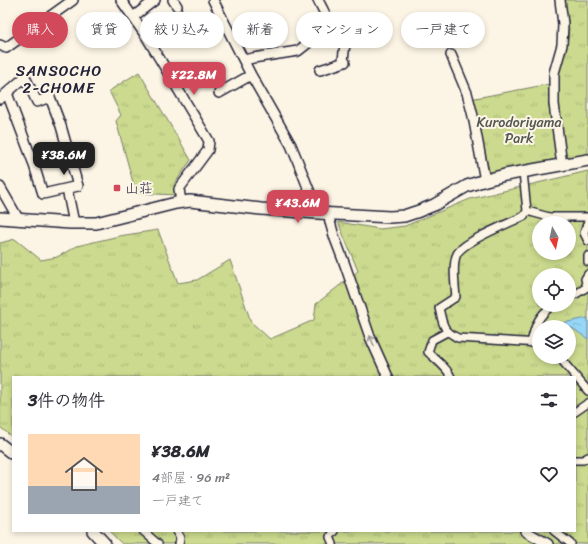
<!DOCTYPE html>
<html lang="ja">
<meta charset="utf-8">
<style>
:root{--surface:#fff;--page:#f2f2f3;--text:#2b2b33;--muted:#7c7c81;--accent:#d1495b}
body{margin:0;font-family:Sriracha,"Klee One",sans-serif;background:var(--page);color:var(--text);height:100vh;display:flex;flex-direction:column;font-size:15px;white-space:nowrap}
*{box-sizing:border-box;margin:0}
p{font-size:13px;color:var(--muted)}
.icon{flex:none;width:22px;height:22px;fill:none;stroke:currentColor;stroke-width:2;stroke-linecap:round;stroke-linejoin:round}
.map{position:relative;flex:1;overflow:hidden}
.side{position:absolute;left:12px;top:376px;width:564px;height:156px;display:flex;flex-direction:column;background:var(--surface);border-radius:0px;box-shadow:0 2px 6px #0003}
.side>*{flex:none}
.banner{position:absolute;left:12px;top:12px;width:564px;height:36px;display:flex;gap:8px}
.needle{width:26px;rotate:171deg}
.fabs{position:absolute;left:532px;top:216px;display:grid;gap:8px}
.fabs a{display:grid;place-items:center;width:44px;height:44px;border-radius:50%;background:var(--surface);box-shadow:0 2px 6px #0003;font-size:20px}
.price{position:absolute;translate:-50% -34px;padding:0 9px;border-radius:8px;background:var(--accent);color:#fff;font-size:13px;line-height:26px;filter:drop-shadow(0 1px 2px #0008)}
.price::after{content:'';position:absolute;left:50%;top:24px;width:12px;height:9px;margin-left:-6px;background:inherit;clip-path:polygon(0 0,100% 0,50% 100%)}
.price.active{background:#222;color:#fff}
ul{padding:0;list-style:none}
li{display:flex;align-items:center;gap:12px;height:100px;padding:0 16px}
li span{display:grid;place-items:center;flex:none;width:112px;height:80px;border-radius:0px;color:#555}
li>.icon{margin-inline-start:auto}
span .icon{width:48px;height:48px;fill:#fffc;stroke-width:1}
li b{font-size:17px}
h2{display:flex;justify-content:space-between;align-items:center;height:48px;padding:0 16px;font-size:17px}
.pill{padding:0 14px;border-radius:18px;background:var(--surface);box-shadow:0 2px 6px #0003;font-size:14px;line-height:36px}
.pill.active{background:var(--accent);color:#fff}
.map>svg:first-child{display:block}
</style>
<div class="map">
<svg width="588" height="544" viewBox="0 0 588 544">
<defs>
<pattern id="park-tufts" width="24" height="20" patternUnits="userSpaceOnUse"><rect width="24" height="20" fill="#cbda8e"/><path d="M3 7l-1-3M5 7V3M7 7l1-3M15 17l-1-3M17 17v-4M19 17l1-3" fill="none" stroke="#aebb7b"/></pattern>
<pattern id="water-ripples" width="26" height="14" patternUnits="userSpaceOnUse"><rect width="26" height="14" fill="#96d6f7"/><path d="M2 4q2-2 4 0t4 0M15 11q2-2 4 0t4 0" fill="none" stroke="#81b7d5"/></pattern>
</defs>
<rect width="100%" height="100%" fill="#fcf5e5"/>
<filter id="ink" filterUnits="userSpaceOnUse"><feTurbulence type="fractalNoise" baseFrequency=".025" numOctaves="2"/><feDisplacementMap in="SourceGraphic" scale="8" xChannelSelector="R" yChannelSelector="G"/><feConvolveMatrix kernelMatrix="1 2 1 2 8 2 1 2 1" color-interpolation-filters="sRGB"/></filter>
<g filter="url(#ink)">
<path fill="url(#park-tufts)" stroke="#767e64" fill-rule="evenodd" d="M565 0H588V155L490 174 470 99 550 84 559 74 567 44 569 29Z
M139 72 191 160 175 183 176 195 136 193 116 121 121 115 109 91Z
M588 171V544H122L109 531H575V377H13V438L0 427V243L15 239 41 260 57 257 77 246 119 236 158 230 178 283 197 280 230 260 251 322 270 339 314 320 316 304 358 271 338 222 380 229 405 226 470 199ZM539 223H569V253H539ZM539 275H569V305H539ZM539 327H569V357H539Z"/>
<path fill="url(#water-ripples)" stroke="#688eac" d="M588 318V339L572 328H569V327H557V324Z"/>
<g fill="none" stroke-linecap="round" stroke-linejoin="round">
<defs>
<path id="pedestrian" d="M523 172 527 211 524 216C510 223 463 241 457 254 452 263 455 286 456 297L439 308C443 324 442 330 458 338L539 343
M527 211 549 217H588
M588 221 584 233 588 241
M588 256V262
M569 296 576 294 587 287 585 279 588 274
M447 332 432 340 428 352C436 360 447 367 451 377
M531 343C535 325 538 316 553 305
M559 357 588 391
M575 412 588 403
M575 460H583L588 457
M143 531 158 544
M176 531 180 538 179 544
M554 531 571 544
M333 544 330 537 335 531"/>
<path id="minor" d="M121 0 146 36 209 141 208 150 179 189 181 202
M173 0 177 6
M213 0 251 75 291 145 298 162 318 213
M560 0 563 24 562 45 554 73V104L562 165
M133 17 155 0
M0 45 6 48 73 0
M451 55 467 93 473 116 485 181
M244 60 253 58 298 51 312 40 319 39 331 34 333 29 318 0
M320 70 345 62 343 60 345 44 331 34
M219 93 251 75
M0 99 25 77 37 102 50 97 61 126 78 186 43 194 33 162 7 93
M0 187 19 220
M67 189 74 223
M329 214 330 222 334 236 345 265 370 337 388 377
M525 531 548 544"/>
<path id="tertiary" d="M0 218 70 223H96L176 203 190 201 261 209 318 213 390 217 404 216 419 211 434 205 467 186 482 181 505 175 588 160
M0 444 13 454
M93 531 105 544"/>
</defs>
<use href="#pedestrian" stroke="#22223b" stroke-width="10"/>
<use href="#minor" stroke="#22223b" stroke-width="12"/>
<use href="#tertiary" stroke="#22223b" stroke-width="14"/>
<use href="#pedestrian" stroke="#fcf5e5" stroke-width="7"/>
<use href="#minor" stroke="#fcf5e5" stroke-width="9"/>
<use href="#tertiary" stroke="#fcf5e5" stroke-width="11"/>
</g>
<defs><path id="oneway-shaft" d="M-6 0H5M1.5-3L5.5 0L1.5 3" fill="none" stroke-width="1.6" stroke-linecap="round" stroke-linejoin="round"/></defs>
<use stroke="#9a9698" href="#oneway-shaft" transform="translate(372 341) rotate(-113)"/>
</g>
<rect fill="#d1495b" stroke="#fcf5e5" stroke-width="1.5" x="113" y="184" width="8" height="8" rx="2"/>
<g text-anchor="middle" stroke-width="4" stroke-linejoin="round" paint-order="stroke">
<g font-size="14" fill="#555954" stroke="#fcf5e5">
<text x="519" y="127">Kurodoriyama<tspan x="519" dy="16">Park</tspan></text>
</g>
<g font-size="14" fill="#22223b" stroke="#fcf5e5" text-anchor="start">
<text x="125" y="193">山荘</text>
</g>
<g font-size="15" letter-spacing="1" fill="#22223b" stroke="#fcf5e5">
<text x="59" y="76">SANSOCHO<tspan x="59" dy="17">2-CHOME</tspan></text>
</g>
</g>
</svg>
<div class="fabs">
<a><svg class="needle" viewBox="-14 -14 28 28"><path d="M0-13l5 13h-10z" fill="#e53935"/><path d="M0 13l5-13h-10z" fill="#7c7c81"/></svg></a>
<a><svg class="icon" aria-label="locate" viewBox="0 0 24 24"><circle cx="12" cy="12" r="6"/><path d="M12 2v4M12 18v4M2 12h4M18 12h4"/></svg></a>
<a><svg class="icon" aria-label="layers" viewBox="0 0 24 24"><path d="M12 4l9 5-9 5-9-5zM3 14l9 5 9-5"/></svg></a>
</div>
<b class="price" style="left:194px;top:96px">¥22.8M</b>
<b class="price active" style="left:64px;top:176px">¥38.6M</b>
<b class="price" style="left:298px;top:224px">¥43.6M</b>
<div class="banner">
<a class="pill active">購入</a>
<a class="pill">賃貸</a>
<a class="pill">絞り込み</a>
<a class="pill">新着</a>
<a class="pill">マンション</a>
<a class="pill">一戸建て</a>
</div>
<section class="side">
<h2>3件の物件<svg class="icon" aria-label="filters" viewBox="0 0 24 24"><path d="M4 7h16M4 17h16"/><circle cx="9" cy="7" r="2"/><circle cx="15" cy="17" r="2"/></svg></h2>
<ul>
<li><span style="background:linear-gradient(#ffd9b3 65%,#9aa5b1 0)"><svg class="icon" aria-label="home" viewBox="0 0 24 24"><path d="M3 11l9-7 9 7M6 9v11h12V9"/></svg></span><div><b>¥38.6M</b><p>4部屋 · 96 m²</p><p>一戸建て</p></div><svg class="icon" aria-label="heart" viewBox="0 0 24 24"><path d="M12 20l-8-8c-3-5 5-10 8-4 3-6 11-1 8 4z"/></svg></li>
</ul>
</section>
</div>
